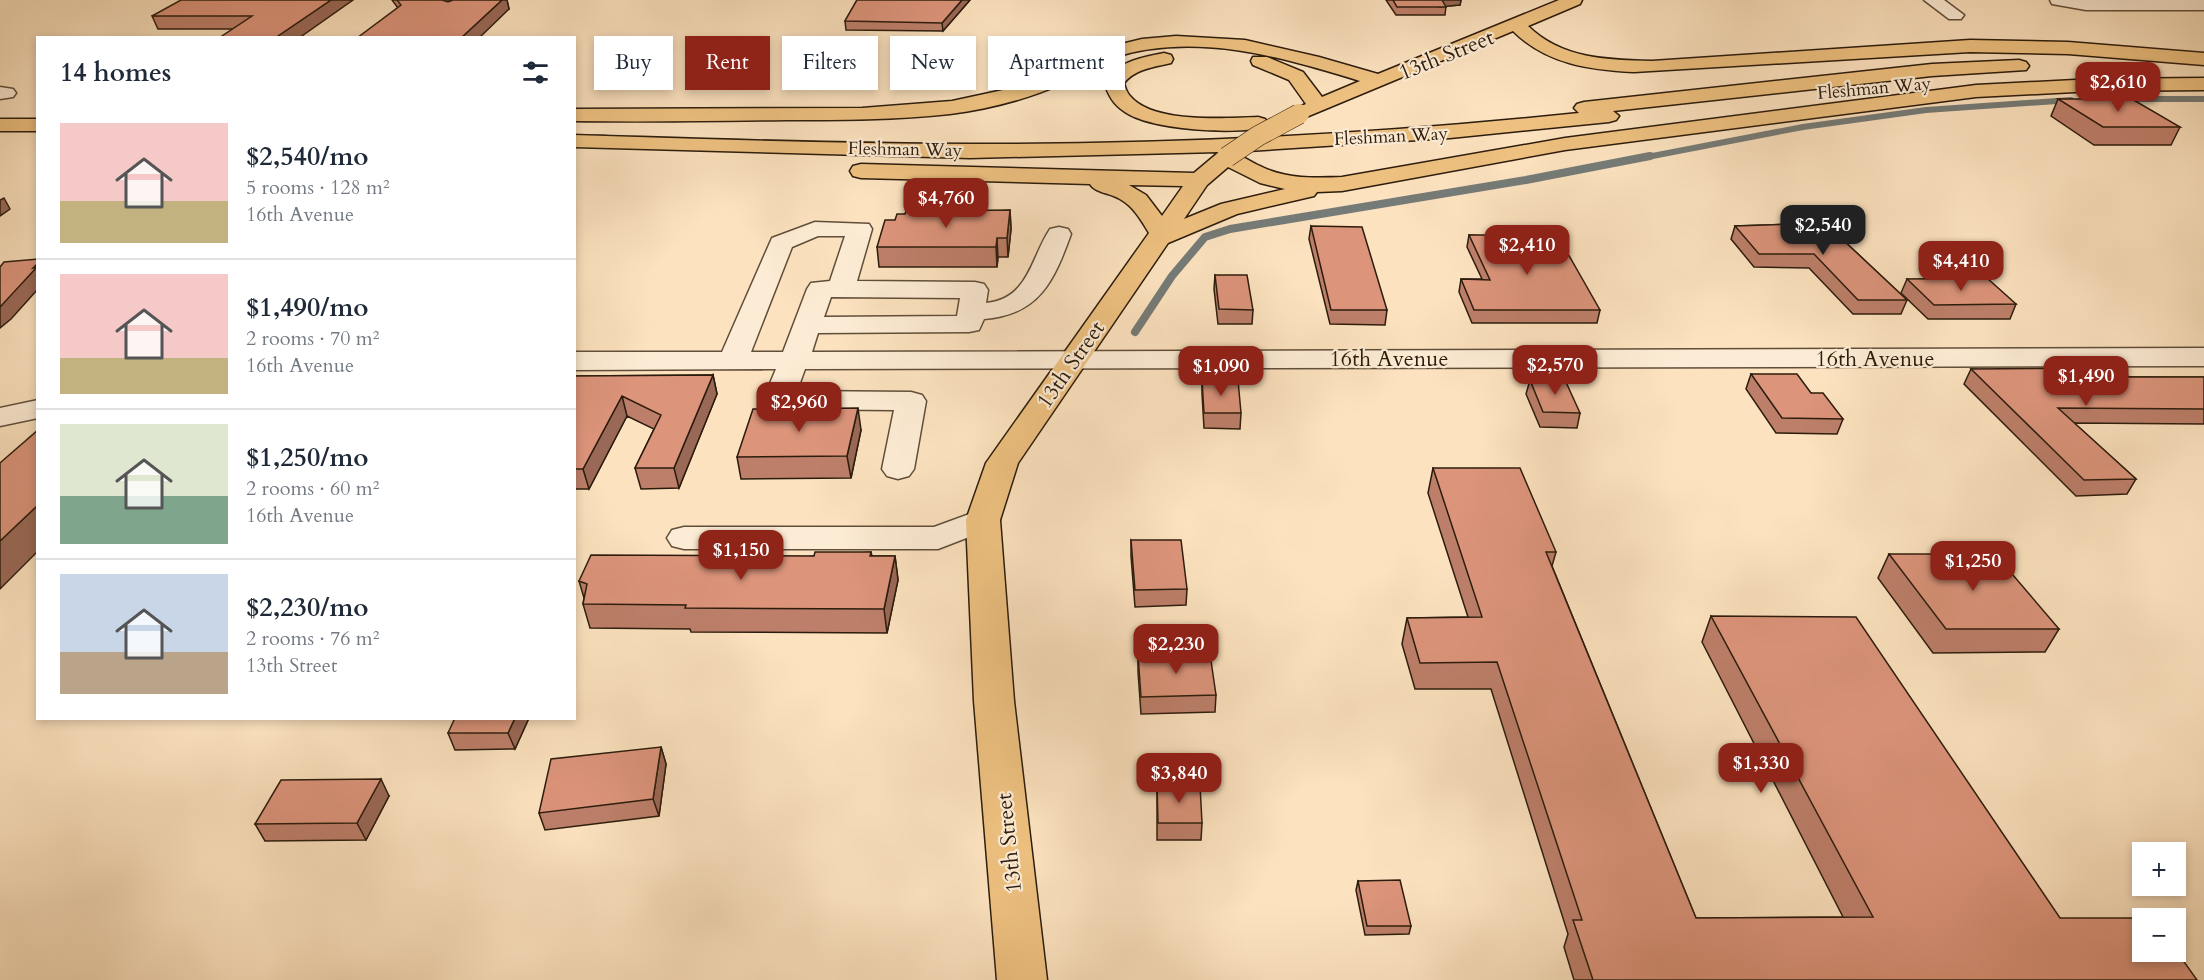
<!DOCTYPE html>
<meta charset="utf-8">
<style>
:root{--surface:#fff;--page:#f6f6f7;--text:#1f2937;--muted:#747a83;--line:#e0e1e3;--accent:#8f2418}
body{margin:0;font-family:Cardo,serif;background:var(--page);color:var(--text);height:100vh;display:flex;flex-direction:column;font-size:22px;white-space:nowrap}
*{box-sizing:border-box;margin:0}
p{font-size:20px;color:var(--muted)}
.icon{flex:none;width:33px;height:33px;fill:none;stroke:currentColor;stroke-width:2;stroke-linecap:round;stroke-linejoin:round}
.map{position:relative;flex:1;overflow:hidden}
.sheet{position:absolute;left:36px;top:36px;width:540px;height:684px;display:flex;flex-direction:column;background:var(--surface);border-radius:0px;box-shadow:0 3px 9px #0003}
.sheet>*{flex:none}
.banner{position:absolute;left:594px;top:36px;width:570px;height:54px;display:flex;gap:12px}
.tools{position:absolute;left:2132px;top:842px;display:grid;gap:12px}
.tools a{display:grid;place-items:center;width:54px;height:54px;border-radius:0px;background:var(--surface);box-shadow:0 3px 9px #0003;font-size:30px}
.price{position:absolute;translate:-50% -51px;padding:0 14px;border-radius:12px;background:var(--accent);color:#fff;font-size:20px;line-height:39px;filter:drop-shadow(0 2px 3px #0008)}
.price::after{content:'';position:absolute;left:50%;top:36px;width:18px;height:14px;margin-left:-9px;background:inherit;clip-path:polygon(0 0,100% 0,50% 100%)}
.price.on{background:#222;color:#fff}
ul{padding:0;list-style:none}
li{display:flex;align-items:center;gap:18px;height:150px;padding:0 24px}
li+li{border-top:2px solid var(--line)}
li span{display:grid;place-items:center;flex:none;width:168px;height:120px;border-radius:0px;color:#555}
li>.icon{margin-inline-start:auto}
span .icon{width:72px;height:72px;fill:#fffc;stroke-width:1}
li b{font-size:26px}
h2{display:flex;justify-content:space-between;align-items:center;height:72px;padding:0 24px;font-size:26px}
.chip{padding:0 21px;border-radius:0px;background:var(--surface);box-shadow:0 3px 9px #0003;font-size:21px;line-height:54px}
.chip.on{background:var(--accent);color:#fff}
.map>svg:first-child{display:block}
</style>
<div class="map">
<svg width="2204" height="980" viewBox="0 0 2204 980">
<rect width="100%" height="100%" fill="#fce2bf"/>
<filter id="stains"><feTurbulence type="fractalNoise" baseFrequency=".00333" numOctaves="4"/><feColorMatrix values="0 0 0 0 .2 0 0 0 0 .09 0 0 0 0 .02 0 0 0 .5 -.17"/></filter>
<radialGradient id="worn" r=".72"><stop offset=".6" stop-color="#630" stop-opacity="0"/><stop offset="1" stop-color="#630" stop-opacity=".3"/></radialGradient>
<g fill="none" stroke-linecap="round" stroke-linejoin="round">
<path stroke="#757b77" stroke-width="6" d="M2119 99H2204
M1642 158 1803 127 1926 110 2071 100"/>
<path stroke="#757b77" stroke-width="8" d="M1135 332 1172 276 1205 237 1230 229 1526 180 1650 156"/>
<defs>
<path id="minor" d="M1924 0H1944L1964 15 1961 19H1949Z
M2050 0H2204V10H2086L2052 4Z
M0 87 13 89 16 93 13 97 0 99Z
M815 222 869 224 872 229 857 281 975 282 984 284 988 290 986 303C1029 299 1031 257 1050 229L1059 227 1068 229 1071 234C1054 281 1039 315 984 319L979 330 969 332 818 333 812 352 2204 348V366L805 369 797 391 911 392 922 395 926 401 914 469 909 476 898 479 887 476 882 469 894 410 778 409 767 406 763 400 776 369 574 370V352H722L772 238ZM818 236H845L830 281 811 283 807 289 783 352H751L792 247ZM831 297 960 298 957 316 824 317Z
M38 400V418L0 426V408Z
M983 509 995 513 1000 520 995 527 938 549H684L672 546 667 538 672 530 684 527H934Z"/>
<path id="major" d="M1559 0H1582L1580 4 1528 26C1562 59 1607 60 1652 61L1970 40 2068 42 2204 53V65L2068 54 1970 52 1634 72C1590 70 1546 64 1513 31L1299 120 1292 118 1289 114 1292 110 1306 104 1289 80 1253 65 1251 61 1253 57H1267L1303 72 1322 97 1360 81C1282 57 1194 31 1112 58 1095 64 1080 75 1064 83 1028 99 989 109 950 114 896 120 842 120 787 120 716 121 646 122 574 121V109L862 108 952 101 1017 87 1101 49 1142 39 1176 36 1245 40 1319 57 1378 74Z
M1164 53 1171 55 1173 59 1171 63C1154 67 1135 69 1124 83 1125 87 1127 93 1130 96 1153 124 1225 118 1258 117L1265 119 1268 123 1265 127C1235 135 1151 130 1125 112 1113 104 1109 96 1104 83 1118 61 1140 58 1164 53Z
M2019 60 2026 62 2029 66 2026 70 1932 76 1613 111 1619 116 1616 120 1609 122 1450 138 1232 152C1243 156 1252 163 1262 167 1287 179 1315 178 1342 177L1565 138 1976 85 2094 79 2204 78V90L2094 91 1976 97 1565 150 1342 191 1317 192 1314 196 1237 214 1168 243 1018 463 1000 520 1014 701 1047 980H997L974 701 966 520 986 463 1149 233C1141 220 1134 207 1120 199 1111 193 1095 193 1090 184L861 178 853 176 850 171 853 166 861 164 1194 173 1219 152 970 158 574 147V135C706 139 837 144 969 144 1172 145 1376 134 1579 113L1574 108 1577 104 1584 102 1932 64ZM1228 167 1260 183 1285 189 1221 204 1184 219 1207 185ZM1129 185 1183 186 1162 216 1146 195Z
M0 119H38V131H0Z"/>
</defs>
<use href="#minor" stroke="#604e3a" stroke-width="3"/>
<use href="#major" stroke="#2c1c0d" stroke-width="3"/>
<use href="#minor" fill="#fdecd5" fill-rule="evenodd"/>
<use href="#major" fill="#eec180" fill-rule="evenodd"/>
<defs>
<path id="major-bridge" d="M1227 157 1258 136 1299 114"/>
</defs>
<use href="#major-bridge" stroke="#2c1c0d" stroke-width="21" stroke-linecap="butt"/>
<use href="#major-bridge" stroke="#eec180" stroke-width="20"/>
</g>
<path fill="#bd7f6a" stroke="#2c1c0d" stroke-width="1.5" d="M353 0 232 29H158L152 16Z
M392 0H450L449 2 453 0H507L509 9 398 8Z
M857 0H970L943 31 846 30 845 21Z
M1386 0H1461L1460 5 1446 6 1445 15H1396Z
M2058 99 2180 127 2171 145H2094L2051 116Z
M1010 210 1011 229 1008 257H998L997 267H879L877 247 895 220Z
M1825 223 1907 300 1901 314H1853L1809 268 1754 267 1731 239 1735 226Z
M1311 226 1387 310 1385 325 1330 324 1309 239Z
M1469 235 1515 238 1600 310 1597 323H1472L1459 292 1461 279H1482L1467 247Z
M1215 275 1253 310 1252 324H1218L1214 289Z
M1907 279 2016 304 2010 319H1928L1901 293Z
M1971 369 2129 377H2204V424L2074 423 2136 479 2127 494 2076 496 1964 384Z
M1751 374 1811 393 1843 419 1837 434 1776 433 1746 389Z
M713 375 717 394 679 488 641 489 635 468 654 429 627 416 589 489H574V376Z
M1202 380 1241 413 1240 429 1204 428 1202 394Z
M1530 380 1580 413 1577 428 1540 427 1526 394Z
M861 430 851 478 741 479 737 457Z
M1433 468 1556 552 1552 566 1696 918 1843 917 1702 642 1711 616 2060 918 2197 980H1574L1564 947 1568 934 1491 689H1415L1402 644 1407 618 1468 617 1428 493Z
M1131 540 1187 589 1186 605 1135 607 1131 556Z
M871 552 872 556H895L898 580 887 633 691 632 690 629 590 628 583 604 584 598 579 581 814 556Z
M1889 554 2059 629 2045 652 1933 653 1878 578Z
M1138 655 1216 695 1215 712 1141 714 1138 672Z
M529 718 515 749 455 750 448 733Z
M661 747 666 764 659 816 545 830 539 813Z
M1157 785 1202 823 1201 840H1157Z
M389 796 366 840 265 841 255 824Z
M1358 881 1411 926 1409 934 1365 935 1356 890Z"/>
<path fill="#9a6856" stroke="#2c1c0d" stroke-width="1.5" d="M331 0H353L299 38H275Z
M502 0H507L509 9 479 38H461Z
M962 0H970L943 31 942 23Z
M1440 0H1461L1460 5 1439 7Z
M4 198 10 209 0 216V200Z
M1010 210 1011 229 1008 257 1007 238Z
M997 238 998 257 997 267 996 247Z
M38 263V289L11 319 0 328V307Z
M713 375 717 394 679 488 674 468Z
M622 396 627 416 589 489 583 469Z
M858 408 861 430 851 478 847 456Z
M38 505V551L0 589V541Z
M895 556 898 580 887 633 884 609Z
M515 718H529L515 749 508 733Z
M661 747 666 764 659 816 653 799Z
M381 779 389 796 366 840 357 823Z"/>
<path fill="#dc947b" stroke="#2c1c0d" stroke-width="1.5" d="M181 0H331L275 38H219L252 16H152Z
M397 0H442L448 2 453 0H502L461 38H357L401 5Z
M857 0H962L942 23 845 21Z
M1393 0H1442L1446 7H1397Z
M2058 99H2132L2180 127H2103Z
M1010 210 1007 238H997L996 247H877L885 220H895L897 214H905L906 211Z
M1825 223 1907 300H1858L1814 254H1759L1735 226Z
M1311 226 1362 227 1387 310H1331Z
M1469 235H1513L1515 238H1559L1600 310H1474L1461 279 1490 280Z
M38 259V263L33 268 37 267 0 307V267L4 262Z
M1215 275H1247L1253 310 1219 309Z
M1987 278 2016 304 1934 305 1907 279Z
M2119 368 2129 377H2204V409L2058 408 2136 479 2084 480 1971 369Z
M1751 374H1797L1811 393H1823L1843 419 1782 418Z
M713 375 674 468H635L661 415 622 396 583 469H574V376Z
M1202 380H1238L1241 413H1204Z
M1530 380H1565L1580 413 1543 412Z
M858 408 847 456 737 457 753 409Z
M38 430V505L0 541V463Z
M1433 468H1520L1556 552H1546L1696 918 1873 917 1711 616 1856 617 2060 918H2152H2142V951H2175V949L2197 980H1593L1573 920H1582L1497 662 1420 663 1407 618 1482 617Z
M1131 540H1181L1187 589 1135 590Z
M815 552H871L870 556H895L884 609 685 608 686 605 583 604 587 584 579 581 591 555 814 556Z
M1889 554H1995L2059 629H1946Z
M1210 654 1216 695 1141 697 1138 655Z
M455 718H515L508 733H448Z
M661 747 653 799 539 813 551 759Z
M381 779 357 823 255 824 281 780Z
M1157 785H1200L1202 823H1158Z
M1400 880 1411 926H1367L1358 881Z"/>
<g text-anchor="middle" stroke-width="4.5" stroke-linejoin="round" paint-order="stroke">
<g font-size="18" fill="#2c1c0d" stroke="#fdecd5">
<text transform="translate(1874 88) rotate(-5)" y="6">Fleshman Way</text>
<text transform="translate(1391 136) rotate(-3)" y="6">Fleshman Way</text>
<text transform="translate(905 149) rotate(1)" y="6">Fleshman Way</text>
</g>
<g font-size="22" fill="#2c1c0d" stroke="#fdecd5">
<text transform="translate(1446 54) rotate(-22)" y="8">13th Street</text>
<text x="1389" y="366">16th Avenue</text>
<text x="1875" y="366">16th Avenue</text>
<text transform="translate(1070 364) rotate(-55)" y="8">13th Street</text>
<text transform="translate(1008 843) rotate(-96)" y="8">13th Street</text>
</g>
</g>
<rect width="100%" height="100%" filter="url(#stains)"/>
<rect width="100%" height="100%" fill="url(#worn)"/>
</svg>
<div class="tools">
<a>+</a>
<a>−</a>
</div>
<b class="price" style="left:2118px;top:113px">$2,610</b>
<b class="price" style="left:946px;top:229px">$4,760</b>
<b class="price on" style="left:1823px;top:256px">$2,540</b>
<b class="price" style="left:1527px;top:276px">$2,410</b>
<b class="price" style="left:1961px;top:292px">$4,410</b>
<b class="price" style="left:1555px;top:396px">$2,570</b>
<b class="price" style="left:1221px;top:397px">$1,090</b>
<b class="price" style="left:2086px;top:407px">$1,490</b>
<b class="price" style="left:799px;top:433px">$2,960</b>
<b class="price" style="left:741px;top:581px">$1,150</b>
<b class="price" style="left:1973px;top:592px">$1,250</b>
<b class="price" style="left:1176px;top:675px">$2,230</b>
<b class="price" style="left:1761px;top:794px">$1,330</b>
<b class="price" style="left:1179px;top:804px">$3,840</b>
<div class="banner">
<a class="chip">Buy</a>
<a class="chip on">Rent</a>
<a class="chip">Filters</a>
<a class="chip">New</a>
<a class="chip">Apartment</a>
</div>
<section class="sheet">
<h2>14 homes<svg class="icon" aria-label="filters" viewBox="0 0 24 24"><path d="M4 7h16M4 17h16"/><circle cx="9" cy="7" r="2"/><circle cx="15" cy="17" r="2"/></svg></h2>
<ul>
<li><span style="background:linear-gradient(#f6c9c9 65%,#c2b280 0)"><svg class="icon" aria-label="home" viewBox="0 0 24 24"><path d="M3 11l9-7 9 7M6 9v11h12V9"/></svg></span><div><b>$2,540/mo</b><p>5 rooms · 128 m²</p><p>16th Avenue</p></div></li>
<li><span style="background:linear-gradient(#f6c9c9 70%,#c2b280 0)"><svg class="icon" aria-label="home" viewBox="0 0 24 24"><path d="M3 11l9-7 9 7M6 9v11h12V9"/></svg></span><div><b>$1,490/mo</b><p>2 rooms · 70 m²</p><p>16th Avenue</p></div></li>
<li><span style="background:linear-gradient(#dfe7d0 60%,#7fa58c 0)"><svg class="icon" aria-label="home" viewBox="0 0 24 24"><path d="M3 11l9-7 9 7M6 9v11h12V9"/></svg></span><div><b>$1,250/mo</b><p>2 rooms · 60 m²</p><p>16th Avenue</p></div></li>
<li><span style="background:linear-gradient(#c9d6e8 65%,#b9a48a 0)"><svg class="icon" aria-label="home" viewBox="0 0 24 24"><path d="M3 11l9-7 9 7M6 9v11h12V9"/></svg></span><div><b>$2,230/mo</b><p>2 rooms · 76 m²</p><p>13th Street</p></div></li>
</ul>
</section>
</div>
